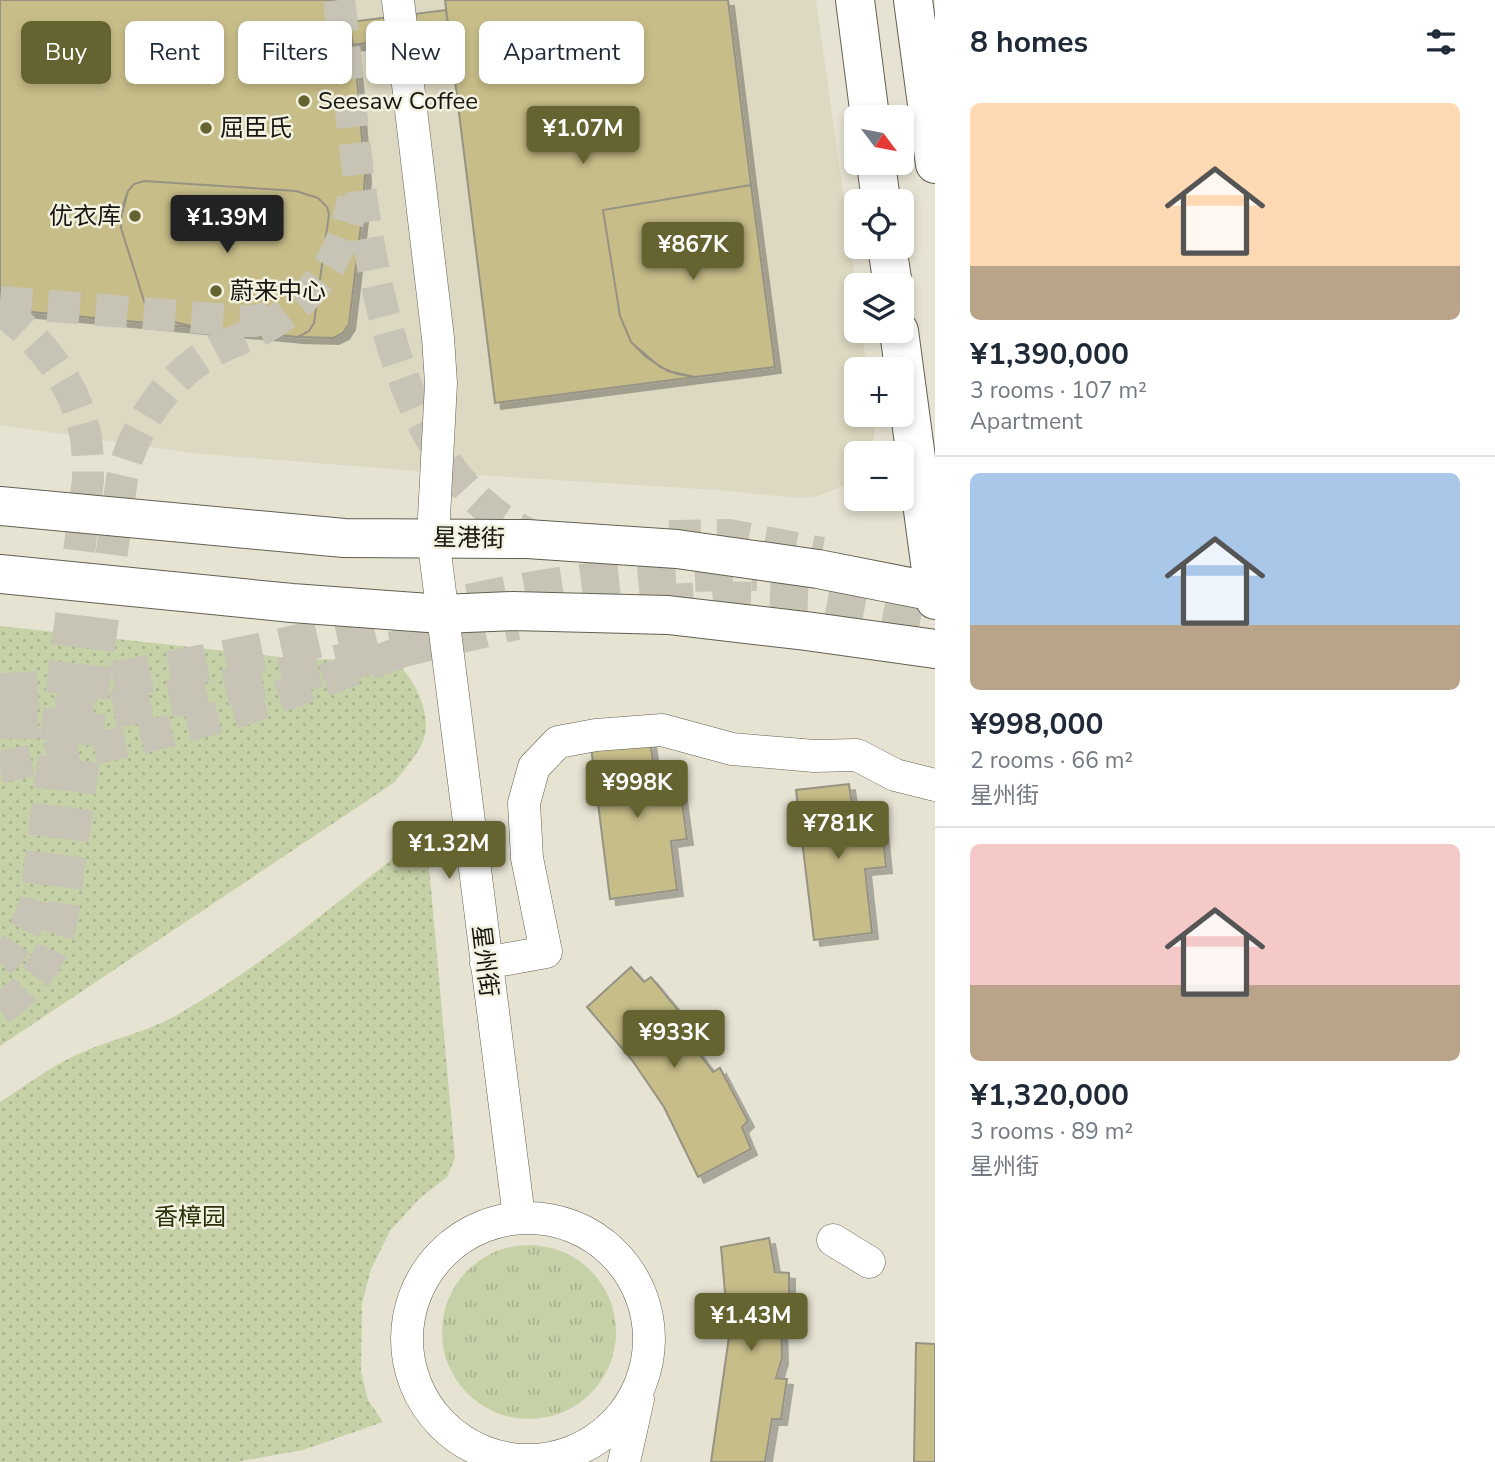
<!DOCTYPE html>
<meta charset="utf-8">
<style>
:root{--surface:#fff;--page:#f2f2f3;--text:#1f2937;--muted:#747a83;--line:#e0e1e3;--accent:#65632f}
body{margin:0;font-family:"Nunito Sans","Noto Sans SC",sans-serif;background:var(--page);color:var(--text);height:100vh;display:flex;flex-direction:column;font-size:26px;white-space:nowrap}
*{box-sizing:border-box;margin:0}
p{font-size:23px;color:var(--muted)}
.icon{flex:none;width:38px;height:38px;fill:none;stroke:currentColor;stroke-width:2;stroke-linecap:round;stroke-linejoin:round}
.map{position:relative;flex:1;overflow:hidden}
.details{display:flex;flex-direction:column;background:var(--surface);width:560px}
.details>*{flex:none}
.guide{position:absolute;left:21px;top:21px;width:665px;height:63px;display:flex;gap:14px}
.needle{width:46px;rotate:122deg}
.buttons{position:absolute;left:844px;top:105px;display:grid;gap:14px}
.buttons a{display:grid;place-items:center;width:70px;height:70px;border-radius:10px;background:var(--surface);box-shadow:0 4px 10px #0003;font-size:35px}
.price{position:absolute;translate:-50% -60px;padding:0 16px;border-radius:7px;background:var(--accent);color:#fff;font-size:23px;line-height:46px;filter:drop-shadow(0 2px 4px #0008)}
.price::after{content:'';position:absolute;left:50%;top:42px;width:21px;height:16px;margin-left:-10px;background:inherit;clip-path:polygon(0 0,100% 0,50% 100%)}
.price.selected{background:#222;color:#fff}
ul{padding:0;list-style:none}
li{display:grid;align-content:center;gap:14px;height:371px;padding:0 35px}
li+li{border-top:2px solid var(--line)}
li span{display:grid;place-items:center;height:217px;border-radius:10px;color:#555}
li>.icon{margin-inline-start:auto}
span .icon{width:126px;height:126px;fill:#fffc;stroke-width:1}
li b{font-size:30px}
h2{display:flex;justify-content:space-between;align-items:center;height:84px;padding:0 35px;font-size:30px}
.tag{padding:0 24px;border-radius:10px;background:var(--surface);box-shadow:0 4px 10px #0003;font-size:24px;line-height:63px}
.tag.selected{background:var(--accent);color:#fff}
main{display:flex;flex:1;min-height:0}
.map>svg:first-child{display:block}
</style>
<main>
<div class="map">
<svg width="935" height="1462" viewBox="0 0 935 1462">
<defs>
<pattern id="grass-tufts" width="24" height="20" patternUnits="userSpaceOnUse" patternTransform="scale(1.75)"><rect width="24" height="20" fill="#c7d1a8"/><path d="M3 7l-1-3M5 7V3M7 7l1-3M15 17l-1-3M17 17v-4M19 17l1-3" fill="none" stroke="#aab38f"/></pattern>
<pattern id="park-dots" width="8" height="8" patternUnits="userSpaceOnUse" patternTransform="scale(1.75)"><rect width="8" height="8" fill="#c7d1a8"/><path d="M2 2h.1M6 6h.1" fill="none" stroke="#aab38f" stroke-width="1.8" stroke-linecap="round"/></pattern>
<filter id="shadow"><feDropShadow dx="6" dy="6" stdDeviation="0" flood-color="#0004"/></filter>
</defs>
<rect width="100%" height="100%" fill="#e6e3d3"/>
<path fill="#ddd8c1" d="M0 0H816L856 285V331H862L867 369H856V415H874L875 427 872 453H856V479L848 484 815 497 796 498 718 490 428 472 192 453 0 425Z"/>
<path fill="url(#grass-tufts)" d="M442 1332a87 87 0 1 1 174 0a87 87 0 1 1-174 0Z"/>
<path fill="url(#park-dots)" d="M0 626 299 659 392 660C413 672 434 718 423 741 417 756 404 769 395 782L0 1046Z
M426 832 455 1158 447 1177 420 1198 390 1231 371 1269 362 1304 361 1372 368 1400 383 1422 303 1450 236 1462H0V1102C24 1087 47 1069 72 1057 106 1040 144 1034 177 1015 266 964 346 895 426 832Z"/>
<path fill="#c7bd89" stroke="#969384" stroke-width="2" filter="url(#shadow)" d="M0 0H347L357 79 365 175 363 208 349 324 343 333 333 338 298 337 309 331 314 323 329 214 327 207 318 198 296 191 144 181 134 184 128 191 122 208 121 228 145 304 153 312 169 321 200 328 0 309Z
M445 0H728L751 185 603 210 620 316 631 342 660 367 677 374 695 377 495 403Z
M446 10 449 33 352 45 349 22Z
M144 181 296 191 318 198 327 207 329 214 314 323 309 331 298 337 200 328 169 321 153 312 145 304 121 228V218L128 191 134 184Z
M751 185 775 367 695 377 668 371 646 357 631 342 626 330 620 316 603 210Z
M650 740 656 783 679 780 687 839 671 841 677 890 610 899 591 747Z
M849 784 854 820 881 817 886 867 865 869 872 933 814 940 796 790Z
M631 967 644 982 651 977 692 1027 685 1034 713 1072 720 1068 748 1121 742 1127 751 1149 698 1177 664 1107 632 1060 587 1007Z
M769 1238 775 1272 789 1273V1318L781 1319 782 1358 776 1378 787 1379 781 1419H772L765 1462H711L729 1337 721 1247Z
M916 1343 935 1344V1462H914Z"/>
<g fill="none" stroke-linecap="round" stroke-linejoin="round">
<path stroke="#c7c4b6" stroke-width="32" stroke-dasharray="32 16" stroke-linecap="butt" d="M339 0C359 155 364 475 541 539
M0 302 242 321H254L272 316
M0 309C36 335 70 378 82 421 88 440 88 461 88 480L36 899C29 925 19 945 0 963
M669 536 729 535 822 553
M0 767 131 741 240 711 440 638
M0 1009C34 987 53 958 62 919L122 478C133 428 164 381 208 354 225 344 245 338 262 329 314 301 344 255 353 198"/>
<path stroke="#c7c4b6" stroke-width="38" stroke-dasharray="38 19" stroke-linecap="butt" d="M469 603C563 582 660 571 757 572
M656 604 716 600 819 603 935 625
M0 692C57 691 113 681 169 670 251 655 332 636 414 616
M0 720H29L104 711 278 678 516 621"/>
<defs>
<path id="minor" d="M398 0 438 338 441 383 433 537 519 1217
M486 963 546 952 527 858 524 803 534 767 558 742 596 735 662 730 732 749 814 756 857 755 895 775 935 785
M407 1339a121 121 0 1 1 242 0a121 121 0 1 1-242 0Z
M833 1240 869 1262
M624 1462 638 1399"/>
<path id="major" d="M855 0 870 117
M913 0 935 164
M876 163 881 201
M887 247 893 285
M899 331 935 600
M0 506 344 538 527 539 677 549 818 569 935 592
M0 574 292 603 442 614 513 611 668 615 806 631 935 649"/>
</defs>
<use href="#minor" stroke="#626052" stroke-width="33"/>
<use href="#major" stroke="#626052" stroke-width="40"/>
<use href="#minor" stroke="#fff" stroke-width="32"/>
<use href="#major" stroke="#fff" stroke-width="38"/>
</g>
<g fill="#65632f" stroke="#f3f1e0" stroke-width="2.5">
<circle cx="304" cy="101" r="7"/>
<circle cx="206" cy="128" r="7"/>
<circle cx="135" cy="216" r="7"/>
<circle cx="216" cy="291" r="7"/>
</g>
<g text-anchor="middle" stroke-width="5" stroke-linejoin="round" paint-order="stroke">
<g font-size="24" fill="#16150f" stroke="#f3f1e0" text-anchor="start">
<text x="318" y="109">Seesaw Coffee</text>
<text x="220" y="136">屈臣氏</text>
<text x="121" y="224" text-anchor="end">优衣库</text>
<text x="230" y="299">蔚来中心</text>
</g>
<g font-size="24" fill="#16150f" stroke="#f3f1e0">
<text transform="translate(469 538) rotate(1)" y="8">星港街</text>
<text transform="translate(485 961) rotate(83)" y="8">星州街</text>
</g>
<g font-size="24" fill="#2b3109" stroke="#f3f1e0">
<text x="190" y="1225">香樟园</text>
</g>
</g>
</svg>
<div class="buttons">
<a><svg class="needle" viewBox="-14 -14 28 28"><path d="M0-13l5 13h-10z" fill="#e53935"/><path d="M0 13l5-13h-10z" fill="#747a83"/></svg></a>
<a><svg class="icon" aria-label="locate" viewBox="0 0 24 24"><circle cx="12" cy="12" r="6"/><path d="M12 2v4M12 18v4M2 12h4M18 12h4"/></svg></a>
<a><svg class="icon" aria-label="layers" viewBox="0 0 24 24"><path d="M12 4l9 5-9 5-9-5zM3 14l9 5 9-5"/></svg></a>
<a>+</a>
<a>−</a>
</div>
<b class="price" style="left:583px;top:166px">¥1.07M</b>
<b class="price selected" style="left:227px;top:255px">¥1.39M</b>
<b class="price" style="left:693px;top:282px">¥867K</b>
<b class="price" style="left:637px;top:820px">¥998K</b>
<b class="price" style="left:838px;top:861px">¥781K</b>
<b class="price" style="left:449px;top:881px">¥1.32M</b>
<b class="price" style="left:674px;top:1070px">¥933K</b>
<b class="price" style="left:751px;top:1353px">¥1.43M</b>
<div class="guide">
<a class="tag selected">Buy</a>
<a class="tag">Rent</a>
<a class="tag">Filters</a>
<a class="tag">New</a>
<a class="tag">Apartment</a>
</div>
</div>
<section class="details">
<h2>8 homes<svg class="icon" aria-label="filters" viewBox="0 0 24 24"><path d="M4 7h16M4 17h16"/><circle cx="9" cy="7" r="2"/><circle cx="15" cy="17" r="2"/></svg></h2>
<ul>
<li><span style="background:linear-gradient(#ffd9b3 75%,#b9a48a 0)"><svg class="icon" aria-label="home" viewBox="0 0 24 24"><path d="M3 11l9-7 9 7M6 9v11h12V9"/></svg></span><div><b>¥1,390,000</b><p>3 rooms · 107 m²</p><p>Apartment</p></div></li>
<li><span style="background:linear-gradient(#a9c7e8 70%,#b9a48a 0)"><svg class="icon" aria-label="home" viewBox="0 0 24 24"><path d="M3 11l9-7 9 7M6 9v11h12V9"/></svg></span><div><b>¥998,000</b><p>2 rooms · 66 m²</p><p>星州街</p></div></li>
<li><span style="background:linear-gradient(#f6c9c9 65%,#b9a48a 0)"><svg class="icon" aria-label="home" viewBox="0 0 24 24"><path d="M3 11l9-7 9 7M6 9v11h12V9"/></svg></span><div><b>¥1,320,000</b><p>3 rooms · 89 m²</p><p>星州街</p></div></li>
</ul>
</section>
</main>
